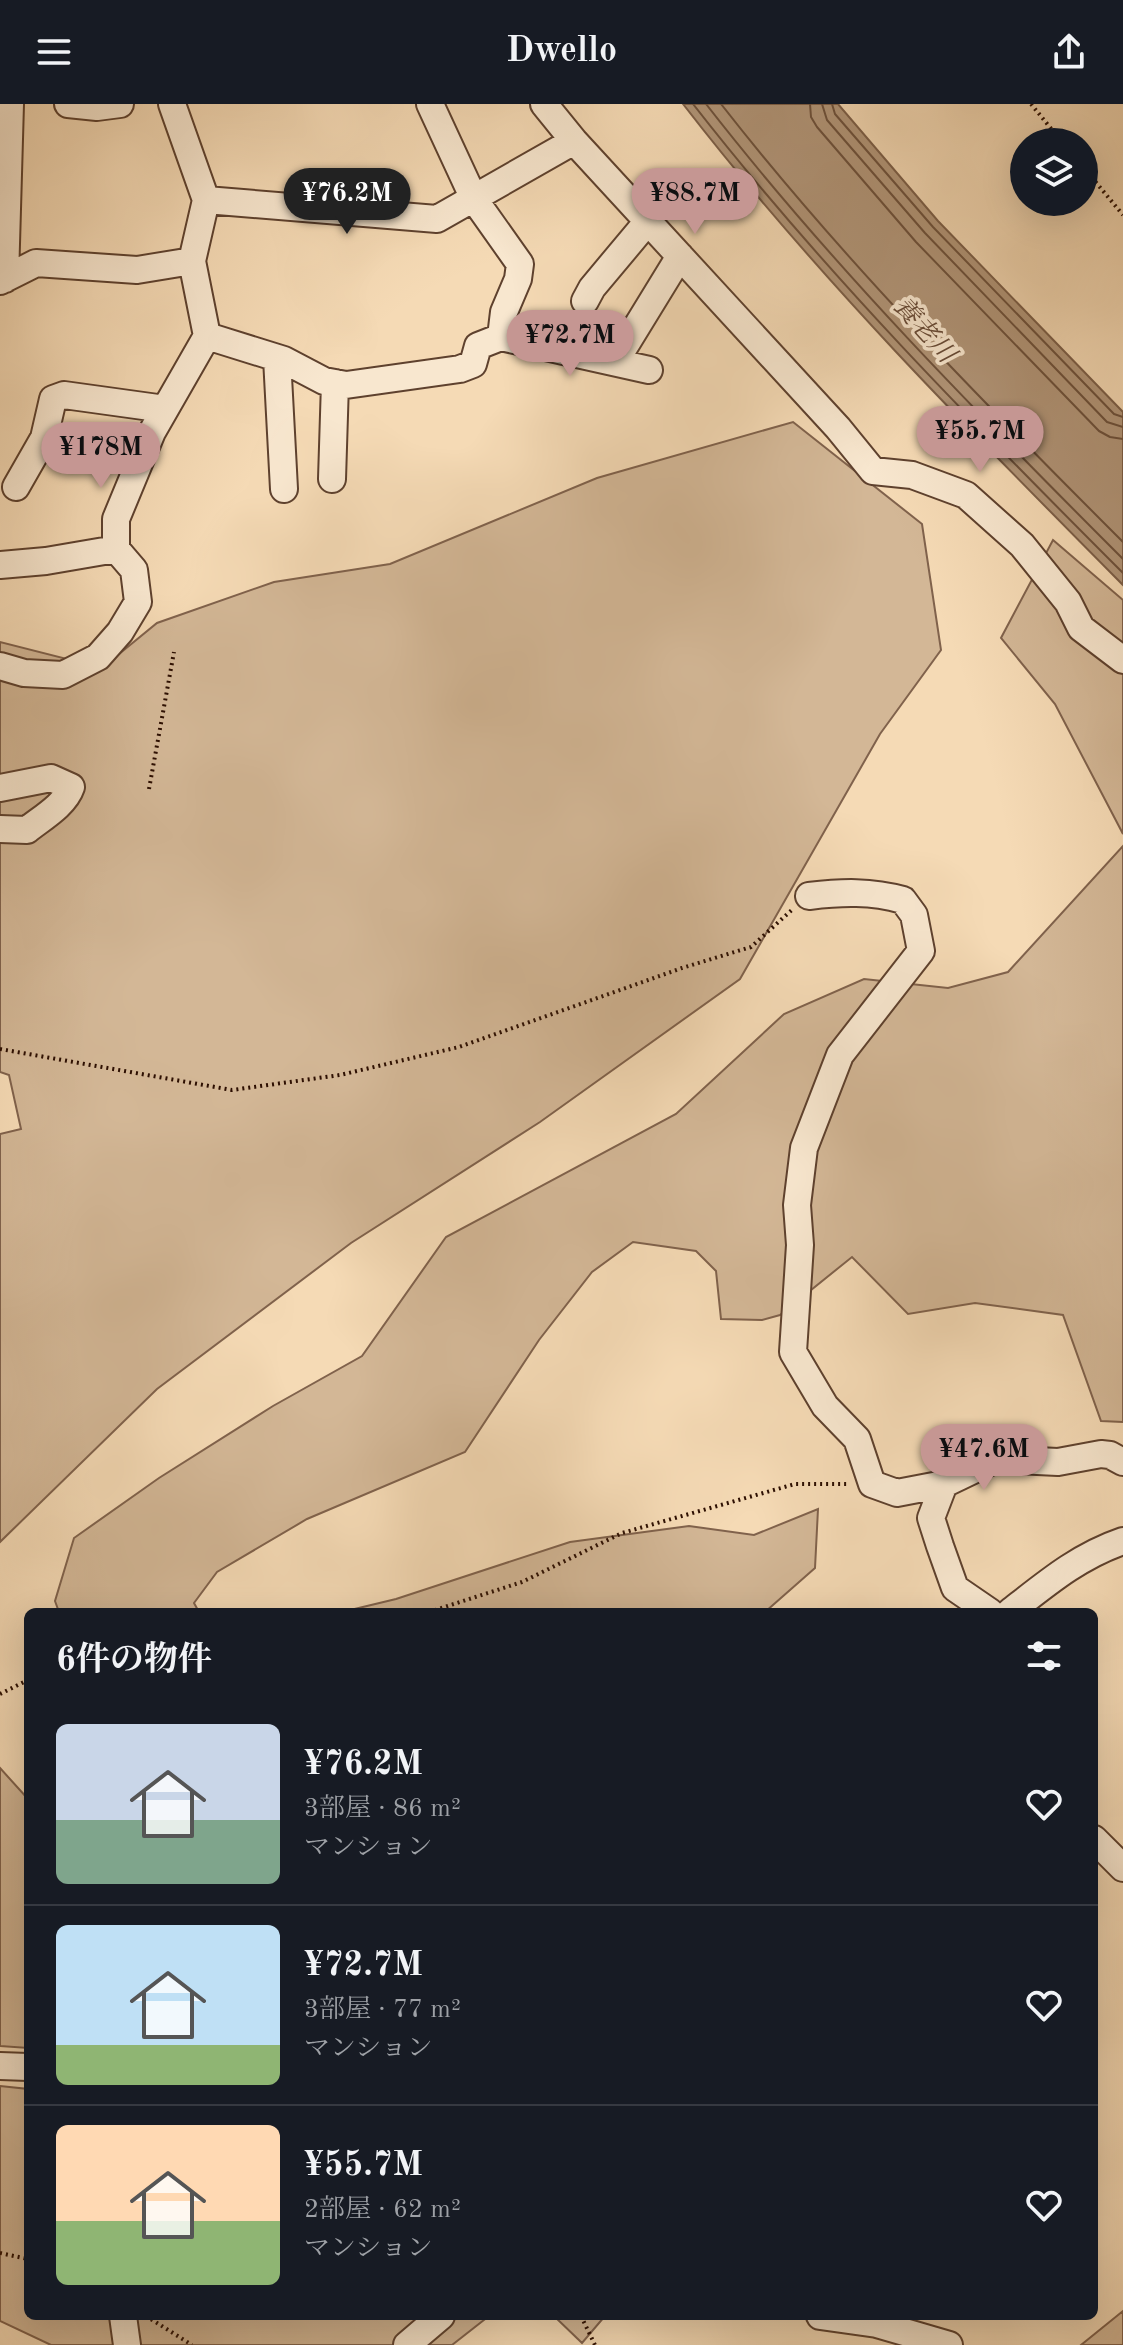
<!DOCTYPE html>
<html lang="ja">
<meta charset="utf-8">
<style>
:root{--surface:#171b24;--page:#20242c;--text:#f1f3f6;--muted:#9ea1a6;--line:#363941;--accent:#c59692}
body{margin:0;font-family:"Old Standard TT","Noto Serif JP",serif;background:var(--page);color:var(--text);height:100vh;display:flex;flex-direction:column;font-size:30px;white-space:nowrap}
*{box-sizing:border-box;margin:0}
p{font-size:26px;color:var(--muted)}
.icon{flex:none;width:44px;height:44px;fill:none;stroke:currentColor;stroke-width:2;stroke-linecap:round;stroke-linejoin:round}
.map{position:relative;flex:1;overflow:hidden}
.sheet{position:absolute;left:24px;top:1504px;width:1074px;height:712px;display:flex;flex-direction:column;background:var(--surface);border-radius:12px;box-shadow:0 8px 32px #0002}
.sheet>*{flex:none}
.fabs{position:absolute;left:1010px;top:24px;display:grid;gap:16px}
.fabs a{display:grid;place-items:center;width:88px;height:88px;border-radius:50%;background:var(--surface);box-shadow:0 8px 32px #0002;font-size:40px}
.price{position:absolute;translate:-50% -68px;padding:0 18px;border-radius:28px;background:var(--accent);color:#111;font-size:26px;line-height:52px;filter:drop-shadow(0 2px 4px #0008)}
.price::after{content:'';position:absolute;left:50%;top:48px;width:24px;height:18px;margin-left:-12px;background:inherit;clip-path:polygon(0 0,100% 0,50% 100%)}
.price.on{background:#222;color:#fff}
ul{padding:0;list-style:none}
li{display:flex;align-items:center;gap:24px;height:200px;padding:0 32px}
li+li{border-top:2px solid var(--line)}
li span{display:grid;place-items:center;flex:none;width:224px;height:160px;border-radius:12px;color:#555}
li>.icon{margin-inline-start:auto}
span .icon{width:96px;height:96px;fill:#fffc;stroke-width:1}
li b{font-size:34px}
h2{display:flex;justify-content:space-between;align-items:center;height:96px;padding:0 32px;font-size:34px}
header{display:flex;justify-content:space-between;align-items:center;height:104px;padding:0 32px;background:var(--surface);font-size:36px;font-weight:700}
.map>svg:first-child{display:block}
</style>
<header><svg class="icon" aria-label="menu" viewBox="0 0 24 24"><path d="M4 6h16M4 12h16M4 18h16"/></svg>Dwello<svg class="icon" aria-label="share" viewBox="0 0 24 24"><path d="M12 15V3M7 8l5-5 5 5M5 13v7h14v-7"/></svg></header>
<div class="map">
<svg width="1123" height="2241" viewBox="0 0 1123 2241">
<rect width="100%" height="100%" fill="#f5dab5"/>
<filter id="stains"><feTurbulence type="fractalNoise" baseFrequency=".0025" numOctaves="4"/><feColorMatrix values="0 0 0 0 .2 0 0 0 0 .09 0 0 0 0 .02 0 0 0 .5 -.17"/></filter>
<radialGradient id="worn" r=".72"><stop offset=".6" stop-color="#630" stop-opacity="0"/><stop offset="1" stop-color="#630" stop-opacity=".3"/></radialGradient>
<path fill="#d3b796" stroke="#80624c" stroke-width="2" d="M793 318 922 420 941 546 880 630 740 875 540 1018 351 1139 157 1285 0 1438V1030L21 1025 9 971 0 968V538L102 564 157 519 274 478 390 460 597 374Z
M1053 436 1123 496V730L1055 600 1001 534Z
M1123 742V1318L1101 1317 1063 1211 975 1199 908 1210 852 1153 780 1211 762 1216 721 1215 716 1167 696 1147 633 1138 592 1168 539 1236 465 1348 307 1415 217 1468 194 1499 199 1508H59L55 1497 74 1434 159 1374 273 1302 362 1252 446 1133 676 1010 784 910 864 875 948 884 1008 868Z
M818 1405 815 1464 765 1508H342L396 1495 570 1438 689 1422 754 1431Z
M0 1664 28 1695V1944L0 1942Z
M0 1982 28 1985V2212H489L452 2241H51L0 2217Z
M1123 2207V2241H1081Z
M554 2212H605L582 2239Z"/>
<path fill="#b19578" stroke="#7c5f48" stroke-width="2" d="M683 0H838L938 117 1123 308V481C970 327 816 172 683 0Z"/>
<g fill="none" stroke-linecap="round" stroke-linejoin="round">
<path stroke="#6e523c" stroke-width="2" d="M693 0C823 167 973 319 1123 469
M706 0C832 162 978 310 1123 455
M721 0C842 155 984 299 1123 438
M810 0 811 13 817 23 916 138 1099 327 1110 333 1123 335
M822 0 827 16 925 129 1107 318 1123 323
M832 0 835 10 933 123 1114 310 1123 313"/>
<defs>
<path id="minor" d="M68 0 97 3 120 0
M544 0 574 37 838 324 873 367 912 371 966 391 1022 441 1068 498 1081 524 1123 556
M206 96 437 115 574 37
M5 175 10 0
M0 177 36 159 137 166 192 157
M585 197 592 184 648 117
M207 232 284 256 324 277 346 281 460 265 473 260 478 242 501 233 504 208 518 175 520 160 474 95 430 0
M501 233 649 266
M277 254 284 385
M615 258 680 152
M332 375 335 279
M16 383 44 334 53 295 64 291 165 305
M0 461 46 457 116 445
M0 562 24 569 63 571 98 553 120 528 138 498 134 466 116 445V415L152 328 207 232 192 157 206 96 172 0
M0 684 51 674 71 683C65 701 42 714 27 726L0 725
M809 792C842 788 871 787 903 796L914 811 921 847 840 951 804 1044 797 1101 800 1141 793 1248 825 1302 857 1335 872 1380 897 1389 944 1380 996 1355 1058 1358 1101 1350 1110 1351 1123 1358
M944 1380 931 1414 940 1442 955 1484 990 1508
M1010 1508C1047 1479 1079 1452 1123 1437
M1094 1735 1123 1764
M0 1962 28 1963
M123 2212 127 2241
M820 2212 877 2220 949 2241
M407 2241 441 2212"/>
</defs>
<use href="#minor" stroke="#5e412e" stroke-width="30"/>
<path stroke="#2c0e01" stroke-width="4" stroke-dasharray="2 4" stroke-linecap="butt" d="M1031 0 1062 38
M1084 64 1123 111
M149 685 174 548
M0 945 232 986 340 971 459 943 682 864 751 843 794 804
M429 1508 522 1478 622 1429 795 1380H849
M0 1590 28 1576
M0 2149 28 2155
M146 2212 192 2241
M581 2212 595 2241"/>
<use href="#minor" stroke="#f8e7cf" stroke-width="26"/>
</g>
<g text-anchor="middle" stroke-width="7" stroke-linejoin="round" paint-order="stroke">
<g font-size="26" font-style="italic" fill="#684b37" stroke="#f8e7cf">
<text transform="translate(925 225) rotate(48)" y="9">養老川</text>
</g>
</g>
<rect width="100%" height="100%" filter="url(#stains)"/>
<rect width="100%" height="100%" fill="url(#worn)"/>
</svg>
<div class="fabs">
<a><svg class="icon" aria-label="layers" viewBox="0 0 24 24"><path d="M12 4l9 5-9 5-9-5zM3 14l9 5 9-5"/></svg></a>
</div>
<b class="price on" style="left:347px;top:132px">¥76.2M</b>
<b class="price" style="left:695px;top:132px">¥88.7M</b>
<b class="price" style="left:570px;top:274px">¥72.7M</b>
<b class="price" style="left:980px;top:370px">¥55.7M</b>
<b class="price" style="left:101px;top:386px">¥178M</b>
<b class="price" style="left:984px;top:1388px">¥47.6M</b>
<section class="sheet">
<h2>6件の物件<svg class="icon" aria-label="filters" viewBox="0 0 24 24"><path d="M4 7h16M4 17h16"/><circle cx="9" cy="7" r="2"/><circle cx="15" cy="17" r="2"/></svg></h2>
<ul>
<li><span style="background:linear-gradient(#c9d6e8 60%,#7fa58c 0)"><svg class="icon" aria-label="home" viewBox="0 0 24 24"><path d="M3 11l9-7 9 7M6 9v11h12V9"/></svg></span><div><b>¥76.2M</b><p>3部屋 · 86 m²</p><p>マンション</p></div><svg class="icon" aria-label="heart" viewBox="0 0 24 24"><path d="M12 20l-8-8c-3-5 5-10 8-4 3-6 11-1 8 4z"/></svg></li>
<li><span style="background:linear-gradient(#bfe0f5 75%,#8fb573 0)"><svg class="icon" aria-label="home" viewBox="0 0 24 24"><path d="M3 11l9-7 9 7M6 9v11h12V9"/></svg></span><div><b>¥72.7M</b><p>3部屋 · 77 m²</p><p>マンション</p></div><svg class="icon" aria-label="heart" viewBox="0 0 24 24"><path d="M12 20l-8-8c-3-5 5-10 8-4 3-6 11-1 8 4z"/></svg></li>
<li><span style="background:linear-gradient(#ffd9b3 60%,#8fb573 0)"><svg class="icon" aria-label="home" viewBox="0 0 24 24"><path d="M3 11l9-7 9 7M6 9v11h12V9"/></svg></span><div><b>¥55.7M</b><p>2部屋 · 62 m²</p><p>マンション</p></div><svg class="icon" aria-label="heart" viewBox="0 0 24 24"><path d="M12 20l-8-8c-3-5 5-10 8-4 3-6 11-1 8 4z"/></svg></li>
</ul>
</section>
</div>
